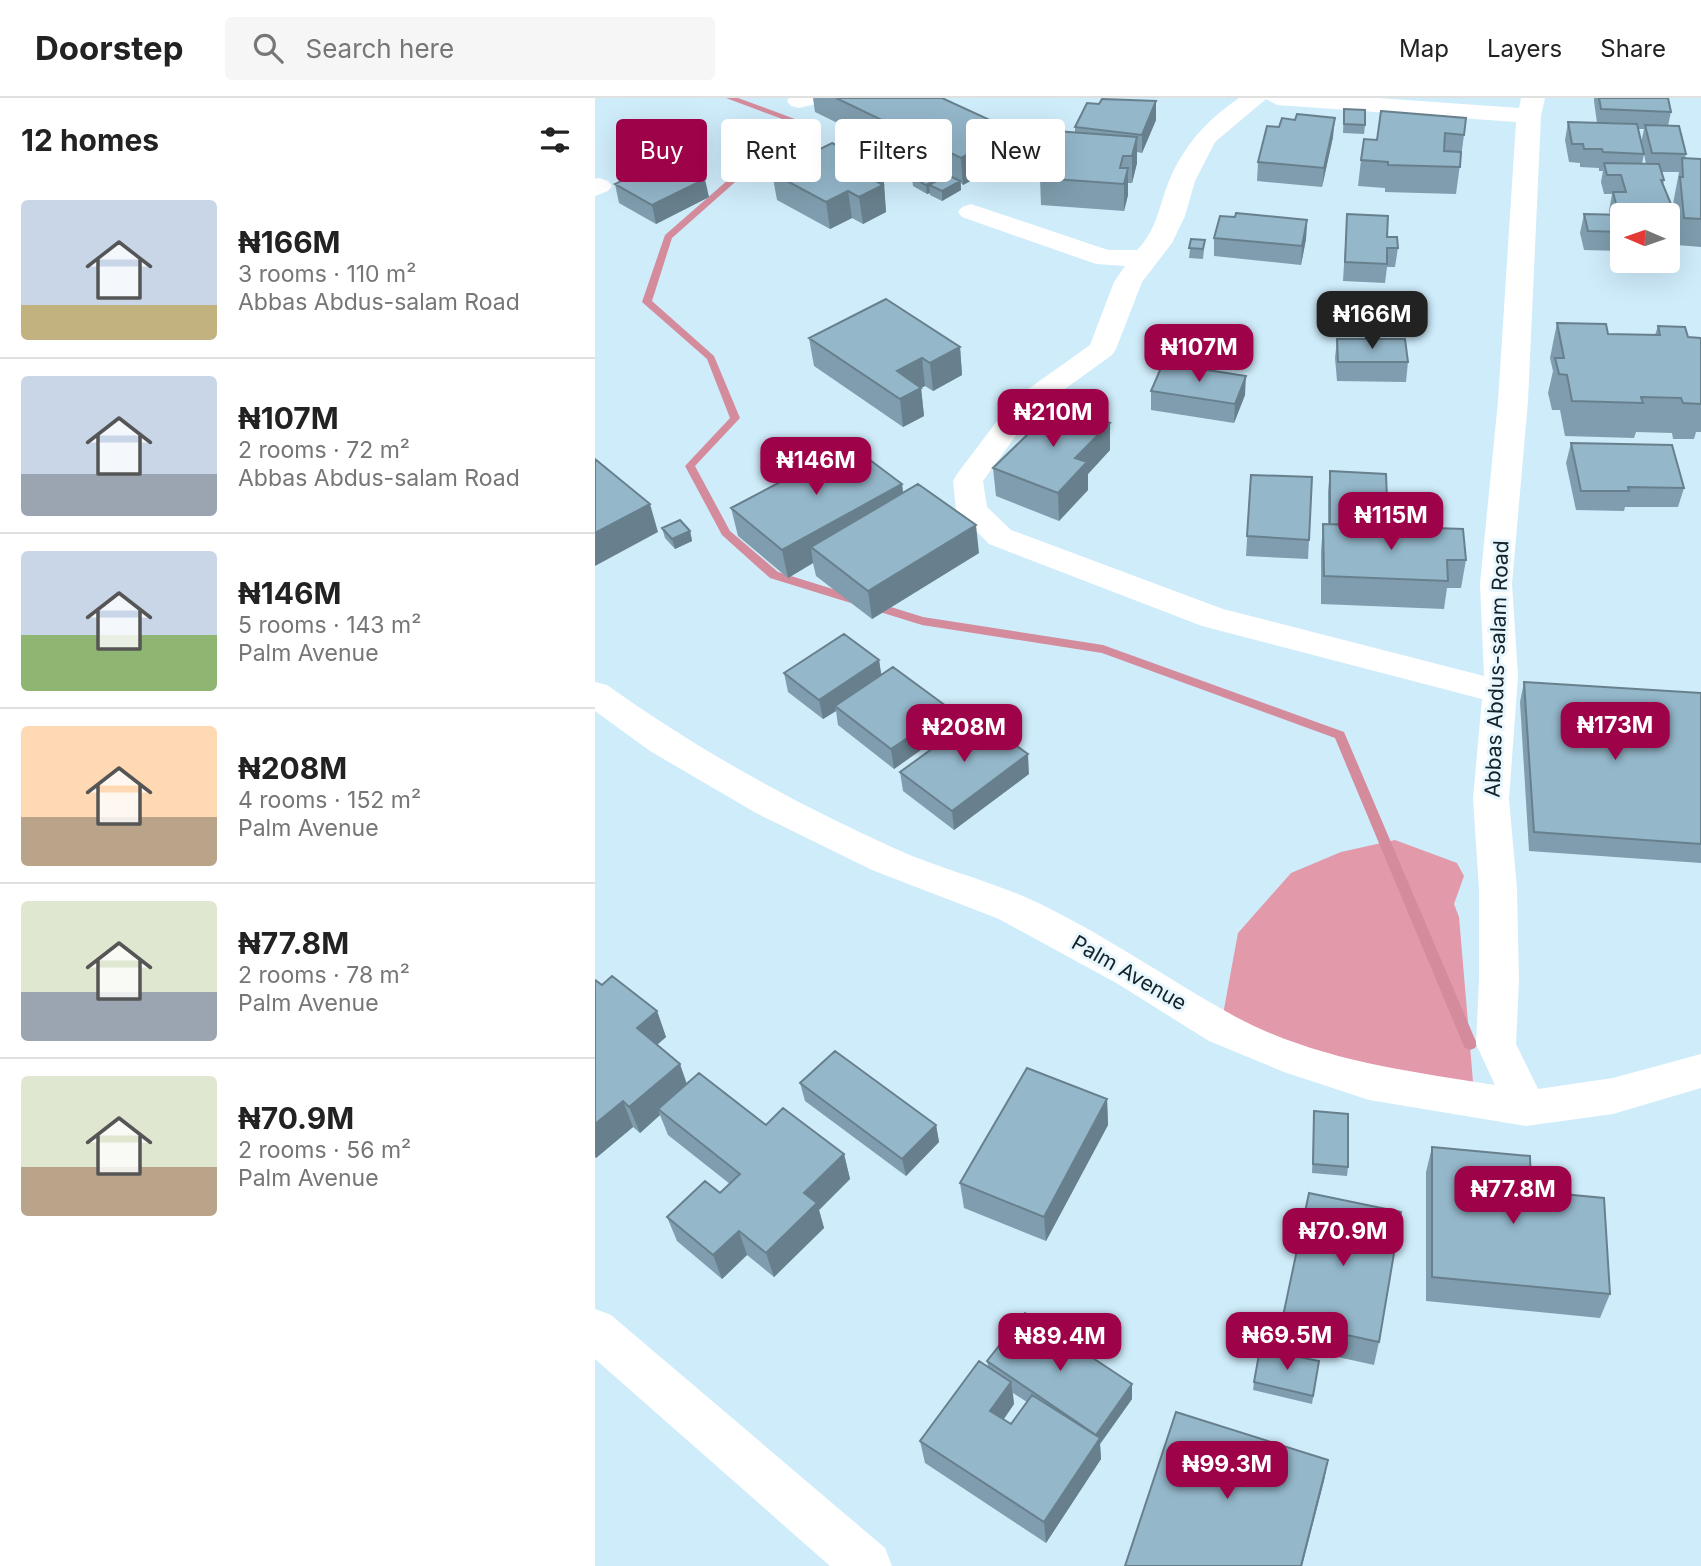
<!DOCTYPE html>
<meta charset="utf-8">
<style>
:root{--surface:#fff;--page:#f6f6f6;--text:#222;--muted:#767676;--line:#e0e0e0;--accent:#9e0249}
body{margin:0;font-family:Inter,sans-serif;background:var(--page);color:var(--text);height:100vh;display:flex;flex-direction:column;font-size:26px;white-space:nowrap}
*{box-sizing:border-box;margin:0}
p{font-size:23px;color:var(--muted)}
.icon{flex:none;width:38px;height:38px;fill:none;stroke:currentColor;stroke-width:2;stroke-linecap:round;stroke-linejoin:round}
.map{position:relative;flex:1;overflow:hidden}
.details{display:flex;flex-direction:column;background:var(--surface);width:595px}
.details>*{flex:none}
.guide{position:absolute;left:21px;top:21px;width:665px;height:63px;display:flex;gap:14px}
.needle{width:46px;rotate:272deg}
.controls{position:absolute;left:1015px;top:105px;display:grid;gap:14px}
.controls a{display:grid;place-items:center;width:70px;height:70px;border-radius:7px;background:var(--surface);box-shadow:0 7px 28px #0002;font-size:35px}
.price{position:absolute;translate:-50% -60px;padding:0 16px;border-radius:14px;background:var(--accent);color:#fff;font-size:23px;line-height:46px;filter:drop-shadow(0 2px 4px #0008)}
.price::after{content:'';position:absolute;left:50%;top:42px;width:21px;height:16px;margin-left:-10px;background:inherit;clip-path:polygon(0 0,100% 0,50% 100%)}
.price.selected{background:#222;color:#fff}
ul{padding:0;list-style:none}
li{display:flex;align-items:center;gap:21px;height:175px;padding:0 21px}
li+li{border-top:2px solid var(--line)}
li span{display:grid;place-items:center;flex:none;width:196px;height:140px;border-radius:7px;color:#555}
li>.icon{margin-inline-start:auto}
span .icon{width:84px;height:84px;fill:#fffc;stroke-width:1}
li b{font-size:30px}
h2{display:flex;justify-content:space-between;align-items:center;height:84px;padding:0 21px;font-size:30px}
.pill{padding:0 24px;border-radius:7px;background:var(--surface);box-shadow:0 7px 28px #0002;font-size:24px;line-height:63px}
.pill.selected{background:var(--accent);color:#fff}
header{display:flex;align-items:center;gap:42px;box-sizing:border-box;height:98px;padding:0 35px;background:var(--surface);border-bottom:2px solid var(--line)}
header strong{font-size:33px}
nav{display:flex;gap:38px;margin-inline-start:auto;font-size:24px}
.search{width:490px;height:63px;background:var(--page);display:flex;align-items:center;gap:18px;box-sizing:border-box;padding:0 24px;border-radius:7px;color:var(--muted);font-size:26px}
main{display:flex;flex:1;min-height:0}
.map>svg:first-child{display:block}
</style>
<header>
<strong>Doorstep</strong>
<div class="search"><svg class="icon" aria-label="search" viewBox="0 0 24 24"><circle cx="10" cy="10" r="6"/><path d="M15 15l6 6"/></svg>Search here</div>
<nav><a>Map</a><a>Layers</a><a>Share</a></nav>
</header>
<main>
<section class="details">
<h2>12 homes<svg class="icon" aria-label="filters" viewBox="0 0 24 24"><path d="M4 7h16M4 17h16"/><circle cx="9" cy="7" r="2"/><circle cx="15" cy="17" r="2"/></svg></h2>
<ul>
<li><span style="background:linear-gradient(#c9d6e8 75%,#c2b280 0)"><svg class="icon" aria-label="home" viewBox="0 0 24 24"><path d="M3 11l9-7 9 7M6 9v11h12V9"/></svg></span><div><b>₦166M</b><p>3 rooms · 110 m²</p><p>Abbas Abdus-salam Road</p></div></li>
<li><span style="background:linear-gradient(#c9d6e8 70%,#9aa5b1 0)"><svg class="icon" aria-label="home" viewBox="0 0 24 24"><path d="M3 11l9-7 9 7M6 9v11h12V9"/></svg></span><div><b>₦107M</b><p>2 rooms · 72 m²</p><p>Abbas Abdus-salam Road</p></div></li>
<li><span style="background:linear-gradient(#c9d6e8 60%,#8fb573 0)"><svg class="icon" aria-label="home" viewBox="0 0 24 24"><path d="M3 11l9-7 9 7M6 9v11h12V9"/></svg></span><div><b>₦146M</b><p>5 rooms · 143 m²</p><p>Palm Avenue</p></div></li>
<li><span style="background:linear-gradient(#ffd9b3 65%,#b9a48a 0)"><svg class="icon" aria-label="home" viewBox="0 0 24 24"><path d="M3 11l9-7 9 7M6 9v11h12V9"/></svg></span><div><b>₦208M</b><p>4 rooms · 152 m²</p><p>Palm Avenue</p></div></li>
<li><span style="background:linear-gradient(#dfe7d0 65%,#9aa5b1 0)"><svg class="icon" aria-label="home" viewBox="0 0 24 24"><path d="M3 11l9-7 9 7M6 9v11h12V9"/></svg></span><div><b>₦77.8M</b><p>2 rooms · 78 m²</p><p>Palm Avenue</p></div></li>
<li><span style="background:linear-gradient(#dfe7d0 65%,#b9a48a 0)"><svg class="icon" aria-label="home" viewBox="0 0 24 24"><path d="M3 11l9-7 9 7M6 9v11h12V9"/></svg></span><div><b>₦70.9M</b><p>2 rooms · 56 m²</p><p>Palm Avenue</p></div></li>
</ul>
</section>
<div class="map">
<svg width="1106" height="1468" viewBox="0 0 1106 1468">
<rect width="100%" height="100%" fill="#cfecfb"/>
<path fill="#e299a9" d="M800 742 862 765 869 778 859 806 864 819 880 1007 633 936 629 911 643 835 696 775 746 754Z"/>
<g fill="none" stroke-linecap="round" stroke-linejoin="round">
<path fill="#d48c9c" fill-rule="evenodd" d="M131 0H143L208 24 77 140 57 203 119 258 145 320 100 368 135 433 183 474 328 519 508 547 749 634 882 946 880 950 875 952 870 950 868 946 740 640 507 555 327 527 175 480 127 437 90 368 135 320 112 261 47 204 70 137 198 25Z"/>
<path fill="#fff" fill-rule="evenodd" d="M194 0H229L225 5 204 10 196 8 192 3Z
M644 0H783L924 10 926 0H950L946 18 933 303 917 486 923 578 914 701 922 791 924 882 921 946 943 991 1018 980 1106 956V990L1018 1016 931 1028 774 1002 689 974 614 943 523 886 404 821 277 772 161 715 55 653 0 613V584L12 587C103 652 199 705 301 751 343 770 388 781 430 799 504 832 570 880 641 919 722 962 811 973 900 987L881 946 884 882V791L878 701 887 601 607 528 394 446 361 412 358 383 362 376 418 302 495 247 519 184 530 168 501 166 367 119 363 114 367 109 376 106 513 152H542C562 132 564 108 574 83 589 47 612 22 644 0ZM671 1 682 7 921 24 903 303 885 486 889 578 628 511 416 432 392 409 388 383 438 314 517 257 521 251 547 184 577 145 590 118 600 83 620 44Z
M4 80 13 83 17 88 13 93 0 98V81Z
M0 1211 16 1217 290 1450 297 1468H235L0 1261Z"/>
</g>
<path fill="#7f9dae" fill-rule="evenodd" d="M218 0H347L409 55 400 60 401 69 368 87 366 85V92L347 103 335 97V95L332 96 318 88 317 79 347 80 351 78 220 14Z
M999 0H1073L1076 14 1073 28 1091 56 1090 60 1106 61V149L1082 147V142L1079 154H1073V117H1027V153L989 152 985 135 989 116 1015 117 1014 113 1017 96H1009L1006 84 1008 73H1004V70L985 69V65L974 64 970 42 973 24 1002 25 999 3ZM1043 31H1049L1046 45ZM1049 56 1051 66H1047ZM1066 74H1084L1078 106 1080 122 1076 118 1078 111 1068 87 1069 82Z
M749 11 770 27 769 36 748 35Z
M786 13 869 37 861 96 790 94V90L763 88 766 62 782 42Z
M561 22 547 55 542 54V65L537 85H533V97L529 113 446 107 445 80 480 34V29Z
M738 39 727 89 662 83 663 64Z
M255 54 291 62 292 71 288 73 291 114 268 126 257 120 235 131 182 102 177 75Z
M20 86 114 99 61 126 24 105Z
M752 116 792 139 803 150 800 169H792L790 185 748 183Z
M640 119 712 122 711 141 706 167 619 158V140Z
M596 141 609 152 608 161 594 160Z
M962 225 1013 236 1060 237 1063 228 1093 239 1106 240V334H1101L1099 341H1078L1077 335 1041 334 1039 340 970 338 965 312H957L953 295 958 273 955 260Z
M214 240 365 249 367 277 338 293 330 288 326 290 329 318 308 329 219 268Z
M742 241 813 264 811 284 742 283 740 260Z
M556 293 650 297 639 325 556 312Z
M515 325V352L493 376V392L464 423 401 398 398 370Z
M976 345 1089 390 1083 409H1030L1029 413 981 412 971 365Z
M735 373 793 428 871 462 866 490H852L849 511 726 506V454L728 426H733V393Z
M656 377 714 442 713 461 651 458Z
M307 386 308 395 384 455 277 521 221 478 218 465 193 480 143 438 136 410Z
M67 430 95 433 97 443 80 451 70 440Z
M284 562 286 577 357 630 299 671 243 627 241 613 228 621 193 594 189 575Z
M929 584 1106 595V765L934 753 925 604Z
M305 674 434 676 359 732 308 693Z
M0 882 7 887 62 913 71 939 62 947 92 986 171 1027 249 1056 255 1081 224 1112 229 1130 179 1179 152 1157 127 1181 82 1143 72 1119 125 1095 135 1086 73 1037 65 1017 45 1035 38 1029 1 1060 0 1059Z
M205 985 341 1027 344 1044 311 1078 210 1003Z
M512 1001 513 1027 451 1143 369 1110 365 1085Z
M719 1013 753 1069 752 1078 717 1075Z
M837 1049 936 1093 1015 1196 1005 1220 831 1203V1074Z
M687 1223 784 1244 779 1267 684 1246Z
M392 1263 537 1286V1301L505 1346 506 1361 451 1445 330 1365 325 1343 393 1269ZM418 1295 432 1304 416 1326 409 1321 419 1306Z
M724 1263 717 1306 658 1292 659 1284Z"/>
<path fill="#68808d" d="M561 3V22L547 55V37Z
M740 20 738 39 727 89 729 70Z
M408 28 409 55 400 60 401 69 368 87 366 60 390 38Z
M542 39V65L537 85V58Z
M291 62 292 71 288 73 291 114 268 126 264 99 267 74Z
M533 70V97L529 113V86Z
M347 79 348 89 334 87 335 95 332 96 331 87Z
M110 81 114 99 61 126 57 107Z
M365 83 366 92 347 103V93Z
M253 93 257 120 235 131 231 104Z
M712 122 711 141 706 167 707 148Z
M365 249 367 277 338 293 335 265Z
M327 260 330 288 322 292 326 290 329 318 308 329 302 273Z
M651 278 650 297 639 325 640 306Z
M515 325V352L493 376V392L464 423 463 395 480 360Z
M307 386 310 414 216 449 218 465 193 480 187 452Z
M55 406 63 434 0 468V435Z
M381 427 384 455 277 521 273 493Z
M95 433 97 443 80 451 77 441Z
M284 562 287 581 240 608 241 613 228 621 224 602Z
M355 611 357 630 299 671 296 651Z
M433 656 434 676 359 732 357 713Z
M62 913 71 939 51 956 42 930Z
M85 966 94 992 63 1011 65 1017 45 1035 34 1009Z
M512 1001 513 1027 451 1143 449 1119Z
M28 1003 38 1029 1 1060 0 1057V1026Z
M341 1027 344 1044 311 1078 307 1061Z
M249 1056 255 1081 224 1112 229 1130 179 1179 171 1155 209 1095Z
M144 1133 152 1157 127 1181 118 1157Z
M416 1284 419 1306 399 1335 395 1313Z
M537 1286V1301L505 1346 506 1361 451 1445 449 1424 501 1337Z
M733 1362 729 1383 707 1468H706Z"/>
<path fill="#94b7ca" stroke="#68808d" stroke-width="2" d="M241 0H347L408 28 390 38 399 42 366 60Z
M1004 0H1073L1076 14 1006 11Z
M507 1 561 3 547 37 480 29 492 5 504 6Z
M749 11 770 12V27L749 26Z
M786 13 871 20 869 37 850 35 849 53 866 54 865 69 793 67V64L766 62 769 41 782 42Z
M702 16 740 20 729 70 663 64 672 28 684 29 687 20 700 22Z
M973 24 1042 26 1049 56 1008 54 1007 51H989L988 46H977Z
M1050 27 1084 28 1091 56 1057 55Z
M460 33 542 39 537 58H528L525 70H533L529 86 445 80Z
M237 45 288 71 273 79 288 87 264 99 253 93 231 104 177 75Z
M267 49 291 62 280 67 255 54Z
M73 60 110 81 57 107 20 86Z
M1087 60 1106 61V121L1089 120 1085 79H1088Z
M1009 65 1064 66 1069 82H1066L1078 111 1022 110 1018 94H1031L1026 77H1012Z
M334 71 347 79 331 87 317 79Z
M353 77 365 83 347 93 334 87Z
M641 115 712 122 707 148 619 140 625 118 640 119Z
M752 116 793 118 792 139H802L803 150H792V166L750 164Z
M989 116 1031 117H1027V134L993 133Z
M1073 118H1079L1083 135H1073Z
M596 141 610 142 608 151 594 150Z
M291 201 365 249 335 265 327 260 302 273 326 290 305 301 214 240Z
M962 225 1011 226 1013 236 1065 237 1063 228 1090 229 1093 239 1106 240V306L1088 305 1086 300 1046 299 1048 305 977 303 972 277 964 276 960 260H969Z
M742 241H810L813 264H743Z
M568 265 651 278 640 306 556 293Z
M464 306 515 325 480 360 492 364 463 395 398 370Z
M976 345 1077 347 1089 390 1033 389 1034 393H986Z
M255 347 307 386 187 452 136 410Z
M0 361 55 406 0 435Z
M735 373 791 376 793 428 735 426Z
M656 377 717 379 714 442 652 438Z
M323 386 381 427 273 493 216 449Z
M85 422 95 433 77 441 67 430Z
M728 426 868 431 871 462H852L853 483 729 478Z
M249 536 284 562 224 602 189 575Z
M298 569 355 611 296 651 240 608Z
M929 584 1106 595V746L939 734Z
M381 619 433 656 357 713 305 674Z
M17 878 62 913 42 930 85 966 34 1009 28 1003 0 1026V882L7 887Z
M240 953 341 1027 307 1061 205 985Z
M432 970 512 1001 449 1119 365 1085Z
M104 975 171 1027 188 1010 249 1056 209 1095 222 1105 171 1155 144 1133 118 1157 72 1119 110 1083 125 1095 145 1076 63 1011Z
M719 1013 753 1016V1069L718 1066Z
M837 1049 935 1058 936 1093 1009 1100 1015 1196 837 1179Z
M714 1095 806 1114 784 1244 687 1223Z
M430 1215 537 1286 501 1337 392 1263Z
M665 1251 724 1263 718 1298 659 1284Z
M384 1263 416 1284 395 1313 416 1326 437 1297 505 1340 449 1424 325 1343Z
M581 1314 733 1362 706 1468H530Z"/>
<g text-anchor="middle" stroke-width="6" stroke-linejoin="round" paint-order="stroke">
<g font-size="21" fill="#142229" stroke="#e8f6fe">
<text transform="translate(902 571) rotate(-88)" y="7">Abbas Abdus-salam Road</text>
<text transform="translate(534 875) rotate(30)" y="7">Palm Avenue</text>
</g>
</g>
</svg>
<div class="controls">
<a><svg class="needle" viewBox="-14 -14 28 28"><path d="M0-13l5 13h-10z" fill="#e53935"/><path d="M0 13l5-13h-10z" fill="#767676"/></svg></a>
</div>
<b class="price selected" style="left:777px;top:253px">₦166M</b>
<b class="price" style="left:604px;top:286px">₦107M</b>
<b class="price" style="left:458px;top:351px">₦210M</b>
<b class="price" style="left:221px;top:399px">₦146M</b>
<b class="price" style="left:796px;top:454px">₦115M</b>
<b class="price" style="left:1020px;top:664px">₦173M</b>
<b class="price" style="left:369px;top:666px">₦208M</b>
<b class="price" style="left:918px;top:1128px">₦77.8M</b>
<b class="price" style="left:748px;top:1170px">₦70.9M</b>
<b class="price" style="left:692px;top:1274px">₦69.5M</b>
<b class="price" style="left:465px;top:1275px">₦89.4M</b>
<b class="price" style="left:632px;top:1403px">₦99.3M</b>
<div class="guide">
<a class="pill selected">Buy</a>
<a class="pill">Rent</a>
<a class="pill">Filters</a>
<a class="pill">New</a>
</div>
</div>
</main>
